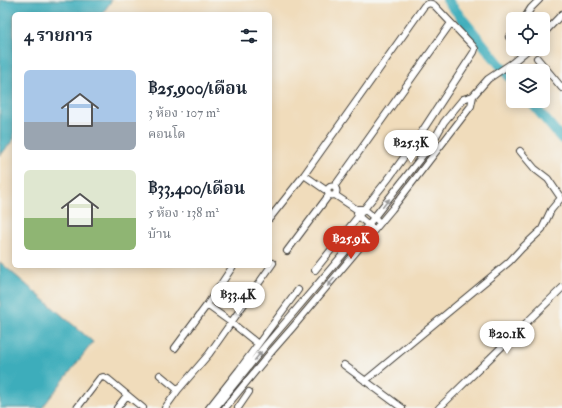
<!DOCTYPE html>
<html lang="th">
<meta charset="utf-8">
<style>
:root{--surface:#fff;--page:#f6f6f7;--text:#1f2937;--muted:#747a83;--accent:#c8321e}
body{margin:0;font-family:"IM FELL Double Pica","Noto Serif Thai",serif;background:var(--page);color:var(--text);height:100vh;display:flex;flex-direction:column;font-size:15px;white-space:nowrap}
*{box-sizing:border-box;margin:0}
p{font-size:13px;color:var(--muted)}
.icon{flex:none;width:22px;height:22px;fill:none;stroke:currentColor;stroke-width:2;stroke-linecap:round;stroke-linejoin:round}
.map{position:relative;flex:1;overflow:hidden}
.side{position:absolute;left:12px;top:12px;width:260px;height:256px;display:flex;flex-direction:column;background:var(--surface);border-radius:6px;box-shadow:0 2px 10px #0003}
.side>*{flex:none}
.fabs{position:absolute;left:506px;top:12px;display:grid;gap:8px}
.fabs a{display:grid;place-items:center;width:44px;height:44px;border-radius:6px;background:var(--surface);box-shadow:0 2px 10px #0003;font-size:20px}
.price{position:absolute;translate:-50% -34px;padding:0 9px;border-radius:14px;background:#fff;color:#222;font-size:13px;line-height:26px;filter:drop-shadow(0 1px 2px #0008)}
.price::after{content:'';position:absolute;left:50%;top:24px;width:12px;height:9px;margin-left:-6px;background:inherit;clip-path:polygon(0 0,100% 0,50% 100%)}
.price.active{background:var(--accent);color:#fff}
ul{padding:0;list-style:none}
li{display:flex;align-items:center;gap:12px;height:100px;padding:0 12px}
li span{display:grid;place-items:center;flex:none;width:112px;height:80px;border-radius:6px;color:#555}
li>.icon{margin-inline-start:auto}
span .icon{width:48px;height:48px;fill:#fffc;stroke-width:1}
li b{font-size:17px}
h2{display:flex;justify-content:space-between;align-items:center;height:48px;padding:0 12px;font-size:17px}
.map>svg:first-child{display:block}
</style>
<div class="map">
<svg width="562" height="408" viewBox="0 0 562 408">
<rect width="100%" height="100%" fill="#f6f6f2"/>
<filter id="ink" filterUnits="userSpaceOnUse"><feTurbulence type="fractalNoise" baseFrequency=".025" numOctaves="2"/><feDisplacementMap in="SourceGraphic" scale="8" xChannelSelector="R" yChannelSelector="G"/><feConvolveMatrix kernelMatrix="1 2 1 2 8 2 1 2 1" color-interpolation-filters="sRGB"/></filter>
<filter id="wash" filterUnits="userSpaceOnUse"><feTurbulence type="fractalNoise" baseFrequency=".012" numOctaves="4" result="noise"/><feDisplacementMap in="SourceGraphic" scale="16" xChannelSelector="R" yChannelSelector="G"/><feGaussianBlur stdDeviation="0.9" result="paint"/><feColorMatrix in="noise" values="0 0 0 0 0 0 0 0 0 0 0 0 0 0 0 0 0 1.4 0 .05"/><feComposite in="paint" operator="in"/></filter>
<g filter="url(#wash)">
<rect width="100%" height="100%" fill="#f0dcbb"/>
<path fill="#3eadbb" stroke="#2d646c" d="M0 0H112L102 14H14V139L0 156Z
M0 262 93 342 42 408H0Z"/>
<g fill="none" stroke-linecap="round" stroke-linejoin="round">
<path stroke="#3eadbb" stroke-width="10" d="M447 0 513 81
M530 101 562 139"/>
</g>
</g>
<g filter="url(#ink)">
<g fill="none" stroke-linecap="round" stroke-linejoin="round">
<defs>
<path id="minor" d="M524 19 531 8 539 0
M543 34 562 14
M509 37 513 34
M537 58 562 88
M304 175 327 191
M327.5 191a4.5 4.5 0 1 1 9 0a4.5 4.5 0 1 1-9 0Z
M334 187 451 23
M335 195 356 209H364L377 220
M357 213 358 216 371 227
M270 218 304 175 424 6C428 3 430 3 434 5L473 46 475 49 474 52 417 139 389 178 315 270
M287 251 329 195
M207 305 232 323 258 344
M175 348 207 305 233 266
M344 365 402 408
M160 375 178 390
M365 381 509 262 522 248 538 233 542 229 551 210 561 198 548 179 535 169 520 151
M77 408 100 378 103 377 108 379 143 408
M117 408 127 395
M165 408 178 390 209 354 273 263
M209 408 239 370 298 290
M215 408 266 345 368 225 423 155 435 138 444 122 463 99 473 96 488 79 512 63 529 49
M225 408 272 351 293 327 392 209 471 106 473 96
M238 408 249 392
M439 408 562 288"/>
</defs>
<use href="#minor" stroke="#3c3934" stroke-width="8"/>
<use href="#minor" stroke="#fff" stroke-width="6"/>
</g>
<defs><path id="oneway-solid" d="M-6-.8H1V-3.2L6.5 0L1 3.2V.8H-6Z"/></defs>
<g fill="#999">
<use href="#oneway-solid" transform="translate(386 203) rotate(-51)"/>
<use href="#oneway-solid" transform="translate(331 282) rotate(130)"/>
<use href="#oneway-solid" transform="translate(258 356) rotate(-51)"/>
</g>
</g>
</svg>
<div class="fabs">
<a><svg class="icon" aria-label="locate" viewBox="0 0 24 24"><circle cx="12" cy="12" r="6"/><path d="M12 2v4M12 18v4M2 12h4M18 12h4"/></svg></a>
<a><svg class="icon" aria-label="layers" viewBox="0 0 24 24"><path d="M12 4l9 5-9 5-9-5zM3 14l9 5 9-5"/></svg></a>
</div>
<b class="price" style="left:411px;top:164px">฿25.3K</b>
<b class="price active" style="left:351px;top:260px">฿25.9K</b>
<b class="price" style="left:238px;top:316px">฿33.4K</b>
<b class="price" style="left:507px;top:355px">฿20.1K</b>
<section class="side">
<h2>4 รายการ<svg class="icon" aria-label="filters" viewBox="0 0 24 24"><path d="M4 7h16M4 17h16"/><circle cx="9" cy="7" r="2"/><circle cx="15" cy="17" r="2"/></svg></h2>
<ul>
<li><span style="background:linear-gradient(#a9c7e8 65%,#9aa5b1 0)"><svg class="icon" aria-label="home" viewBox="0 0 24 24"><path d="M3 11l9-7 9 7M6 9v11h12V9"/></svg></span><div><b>฿25,900/เดือน</b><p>3 ห้อง · 107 m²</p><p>คอนโด</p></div></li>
<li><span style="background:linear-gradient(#dfe7d0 60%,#8fb573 0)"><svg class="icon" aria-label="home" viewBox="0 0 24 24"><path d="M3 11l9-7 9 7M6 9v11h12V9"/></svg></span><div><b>฿33,400/เดือน</b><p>5 ห้อง · 138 m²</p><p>บ้าน</p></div></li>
</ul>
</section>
</div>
